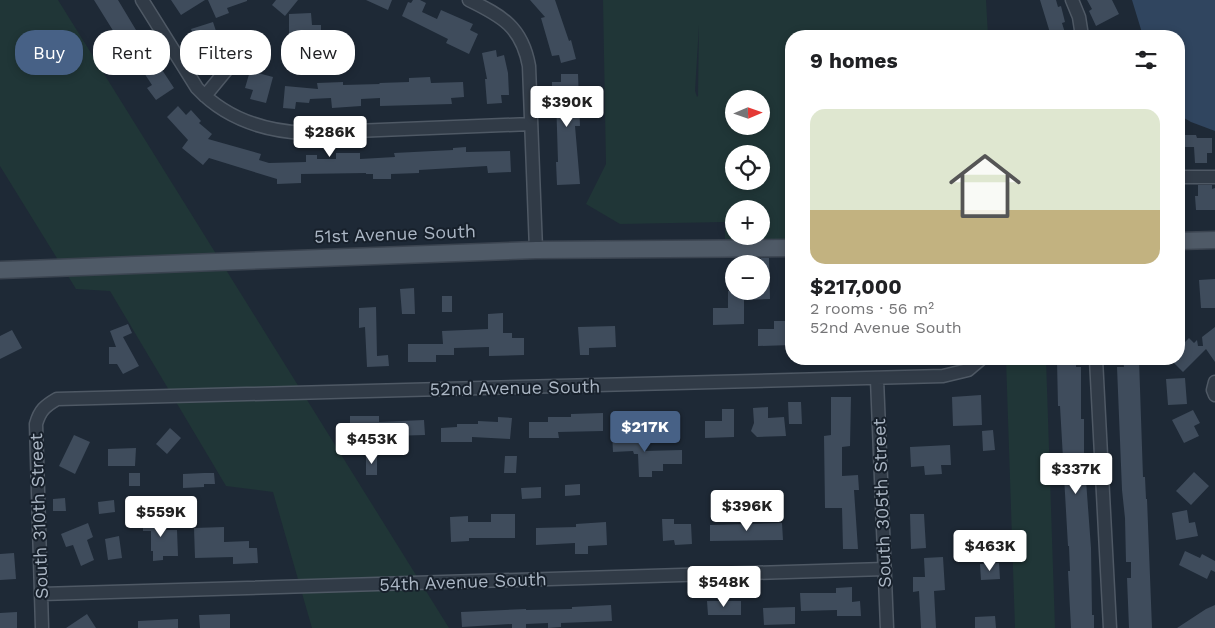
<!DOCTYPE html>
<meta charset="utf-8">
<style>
:root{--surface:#fff;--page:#f2f2f2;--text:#202124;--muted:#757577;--accent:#476186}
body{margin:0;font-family:"Work Sans",sans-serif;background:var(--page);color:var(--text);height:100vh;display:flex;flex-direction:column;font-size:19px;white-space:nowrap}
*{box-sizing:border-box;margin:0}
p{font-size:16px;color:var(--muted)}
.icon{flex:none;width:28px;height:28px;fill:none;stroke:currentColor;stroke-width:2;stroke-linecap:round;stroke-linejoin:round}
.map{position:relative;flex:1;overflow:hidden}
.sheet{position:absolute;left:785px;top:30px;width:400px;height:335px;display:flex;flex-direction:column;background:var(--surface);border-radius:20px;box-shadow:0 2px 8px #0003}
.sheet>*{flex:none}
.hud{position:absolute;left:15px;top:30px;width:475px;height:45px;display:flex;gap:10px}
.needle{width:32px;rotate:88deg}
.fabs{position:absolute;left:725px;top:90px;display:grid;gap:10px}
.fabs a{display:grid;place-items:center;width:45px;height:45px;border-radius:50%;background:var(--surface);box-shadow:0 2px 8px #0003;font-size:25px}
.price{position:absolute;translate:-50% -42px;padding:0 11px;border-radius:5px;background:#fff;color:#222;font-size:16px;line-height:32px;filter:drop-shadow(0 1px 2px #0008)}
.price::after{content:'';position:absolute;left:50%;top:30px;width:15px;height:11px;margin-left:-8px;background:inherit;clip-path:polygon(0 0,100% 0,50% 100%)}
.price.selected{background:var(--accent);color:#fff}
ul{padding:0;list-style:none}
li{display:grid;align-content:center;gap:10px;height:265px;padding:0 25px}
li span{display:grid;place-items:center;height:155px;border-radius:15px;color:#555}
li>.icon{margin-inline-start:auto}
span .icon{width:90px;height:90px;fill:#fffc;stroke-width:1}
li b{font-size:21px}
h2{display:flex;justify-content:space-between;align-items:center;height:60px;padding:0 25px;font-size:21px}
.tag{padding:0 18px;border-radius:20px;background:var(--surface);box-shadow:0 2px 8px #0003;font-size:18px;line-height:45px}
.tag.selected{background:var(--accent);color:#fff}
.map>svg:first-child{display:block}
</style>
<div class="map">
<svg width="1215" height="628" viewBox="0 0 1215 628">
<rect width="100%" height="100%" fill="#1e2936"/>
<path fill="#203637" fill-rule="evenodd" d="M0 0H58L449 628H312L273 492 226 486 110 291 76 289 0 166Z
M603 0H986L988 36H791V248H725V222L620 224 586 204 606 164ZM699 25 698 96 697 97 695 91ZM734 99H761V126H734ZM734 154H761V181H734ZM734 209H761V236H734Z
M1006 359H1046L1055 628H1015Z"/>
<path fill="#30455f" d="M1132 0H1215V131L1191 122 1179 115V36H1143Z"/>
<path fill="#3f4c5c" d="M94 0H118L142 40 128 49 120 35 117 37Z
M171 0H205L181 15Z
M208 0H247V1L227 8 229 13 216 18Z
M276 0H298L285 16 272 5Z
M366 0H392L388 10Z
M413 0H420L426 3 422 12 437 19 441 10 473 24 470 30 478 34 469 54 446 43 448 39 402 16 408 2 411 3Z
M530 0H555L569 41 571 40 576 59 561 63 559 55 552 56 541 18 545 17Z
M1040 0H1056L1058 7 1061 6 1065 22 1062 23 1066 36H1051Z
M1087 0H1112L1119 14 1096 26 1089 11 1092 9Z
M311 13 312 25H321V38L310 39V68H291V40H289V14Z
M213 22 220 43 205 48 203 41 196 43 191 29Z
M145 44 174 88 156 100 147 88 152 85 129 50Z
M496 50 497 57 504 55 508 73 509 95H501L502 103 487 104 485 79H487L482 53Z
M250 71 273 77 266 103 250 99 253 90 245 88Z
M561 74H578L580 126H575L580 184 557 185 556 162H558L556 97H552V82H561Z
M430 77 431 83 463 82 464 97 451 98 452 104 380 106V98L361 99V106L332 108 331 98 310 99 309 103 296 102 295 109 283 108 285 86 318 89 317 83 343 82V85L380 84 379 83 409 82V78Z
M178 106 186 115 191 110 201 121 199 123 212 134 208 139 261 154 259 160 269 163 306 162V155H317V159H336V153H360V159L395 157 394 153 453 150V148L466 147V152L510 151 511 172 488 173 487 166 419 170V173L391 174V179H373V174H366V173L301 174V183L277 184V179L209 158 203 165 182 148 188 140 167 117Z
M1179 135H1196L1197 138H1212V153H1207V163H1195L1194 147H1179Z
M1198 185H1212V189L1215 188V210H1196L1195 196H1198Z
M761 258H769L770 299 744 300V324L713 325V308H728V291H761Z
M1215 279V308H1201L1199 280Z
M414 288 415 314H402L400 289Z
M442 296H452V312H442Z
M376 307 377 356 388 355 389 366 367 367 365 327 359 328V308Z
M503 313V333H512V338H524V355L489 356V347L454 348V355H436V362H408V344H443L442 331 488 329V314Z
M774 321H790L791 345 758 346V329H774Z
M128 324 132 333 123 337 139 366 123 374 117 364H109V347H116L110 331Z
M615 326 616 347 589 348V355H580L578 327Z
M1215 327V362L1206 349 1183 372 1170 359H1179V348L1189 338 1194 343 1197 340 1198 346H1203L1202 337Z
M12 330 22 348 0 359V336Z
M1123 359H1139L1143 477H1145L1146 499H1147L1152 628H1129L1127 578H1131V562H1126L1125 518 1122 490 1117 367H1124Z
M1076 360V367H1081V419H1084V453L1091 548 1092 615H1094V628H1071L1068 571H1070L1069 546H1068L1060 406H1058L1057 361Z
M1185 378 1187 404 1168 405 1166 379Z
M981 395 982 425 953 426 952 397Z
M831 397H851L850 446 842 447V476L858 475 859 490H854L858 549H843L842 508H825L824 436 831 435Z
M788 402H801L802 424H789Z
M768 407V418L784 417 786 436 757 437 751 431 754 423 753 408Z
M722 409H734V437L705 438V421H722Z
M1193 410 1200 423 1194 426 1199 436 1184 443 1172 420Z
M603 413V431L558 432 559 438H529V422H548V417H571V414Z
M350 416H379V422L424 420 425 435 390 436V432H350Z
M498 417 512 418 510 439 472 437V442H441V428L457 427V424H478V421L498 422Z
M170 428 181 438 167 454 156 444Z
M993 430 995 450 983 451 982 431Z
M643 431 644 451 682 450V464H663V471H652V477H639L638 454H634L633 451 613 452 612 433Z
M74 435 90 442 75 474 59 466Z
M950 445 951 465H941L942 474 925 475 924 466 911 467 910 447Z
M136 448 135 466H108V449Z
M377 454V475H366V455Z
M505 456H517L516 473H504Z
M1194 472 1209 486 1191 505 1176 491Z
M129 473H140V486H129Z
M204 473H214L215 484H204V487L183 488V474Z
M580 484V495L565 496V485Z
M541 487V498L522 499 521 488Z
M65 498 66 511H53V499Z
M114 500 115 512 99 514 98 502Z
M1187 510 1189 523 1195 522 1198 536 1176 540 1172 513Z
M491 514H515V538H469V541L451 542 450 517 468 516V522H491Z
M910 514H924L926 548 911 549Z
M143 516H162V530H177L178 556H163V560L153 561V551H151V531H143Z
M662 519H674V524H691L692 544 675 545 674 540 663 541Z
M606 522 607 545 588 546V554H575V543L536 545V528L576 527V524Z
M88 523 93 537 87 540 94 560 81 566 73 545 66 547 61 534Z
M782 523 783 540 710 541V525Z
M224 527V542L249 541V548H257L258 563 233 564V557L195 558 194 528Z
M119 536 122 558 108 560 105 539Z
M1185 551 1200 558 1202 554 1215 561V572L1211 570 1207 579 1179 565Z
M14 553 16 579 0 580V554Z
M943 557 945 590 934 591 936 628H921L919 591 913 592V577H925L924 558Z
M999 563 1000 579 981 580 980 564Z
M852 587V602L860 601 861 616H837V610L801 611 800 593H836V588Z
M707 601H741V615H708Z
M611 605 612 621 561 623V627L548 628V623L526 624V628H512V624L462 627 461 612 526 609V610L572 609V607Z
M1215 605V628H1177L1206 609Z
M795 607V624L764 625 763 608Z
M17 612V628H0V613Z
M87 614 96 628H66Z
M230 614V628H200L199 615Z
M995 616 996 628H975V617Z
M178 619V628H138V621Z"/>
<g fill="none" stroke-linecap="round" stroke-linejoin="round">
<defs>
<path id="minor" d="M142 0 197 88C226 119 264 131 305 133L531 124
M469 0C502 16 522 27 529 66L536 250
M1072 0 1079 17 1082 36
M205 96 251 40
M1179 177H1215
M1096 359 1110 628
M877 379 887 628
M1215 382 1213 390 1215 395
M41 594 885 569
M42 628 36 424C40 410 45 406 57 399L943 376 968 370 981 359"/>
<path id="major" d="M1179 241 1215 240
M0 270 536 250 791 248"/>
</defs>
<use href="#minor" stroke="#4f5965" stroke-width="15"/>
<use href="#major" stroke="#3b4450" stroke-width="19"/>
<use href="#minor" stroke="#313b47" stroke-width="12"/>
<use href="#major" stroke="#4f5a67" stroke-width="16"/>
</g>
<g text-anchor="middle" stroke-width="4" stroke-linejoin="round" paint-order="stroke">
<g font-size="18" fill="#abb6c4" stroke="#17202b">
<text transform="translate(395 234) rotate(-2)" y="6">51st Avenue South</text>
<text transform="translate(515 388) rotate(-1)" y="6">52nd Avenue South</text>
<text transform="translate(882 503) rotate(-92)" y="6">South 305th Street</text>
<text transform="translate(39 516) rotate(-92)" y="6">South 310th Street</text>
<text transform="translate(463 582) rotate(-2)" y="6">54th Avenue South</text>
</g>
</g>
</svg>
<div class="fabs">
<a><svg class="needle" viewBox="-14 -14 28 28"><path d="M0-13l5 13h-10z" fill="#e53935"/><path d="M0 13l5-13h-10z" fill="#757577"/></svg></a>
<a><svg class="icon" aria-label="locate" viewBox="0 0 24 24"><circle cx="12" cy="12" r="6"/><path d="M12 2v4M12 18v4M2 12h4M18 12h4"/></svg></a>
<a>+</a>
<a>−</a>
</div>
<b class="price" style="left:567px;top:128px">$390K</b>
<b class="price" style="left:330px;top:158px">$286K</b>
<b class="price selected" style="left:645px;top:453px">$217K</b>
<b class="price" style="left:372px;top:465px">$453K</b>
<b class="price" style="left:1076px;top:495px">$337K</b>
<b class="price" style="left:747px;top:532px">$396K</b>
<b class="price" style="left:161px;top:538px">$559K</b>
<b class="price" style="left:990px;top:572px">$463K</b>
<b class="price" style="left:724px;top:608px">$548K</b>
<div class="hud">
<a class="tag selected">Buy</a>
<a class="tag">Rent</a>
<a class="tag">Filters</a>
<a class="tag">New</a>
</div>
<section class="sheet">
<h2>9 homes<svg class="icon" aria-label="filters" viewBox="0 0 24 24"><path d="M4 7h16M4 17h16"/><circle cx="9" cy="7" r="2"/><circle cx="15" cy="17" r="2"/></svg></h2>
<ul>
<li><span style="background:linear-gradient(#dfe7d0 65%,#c2b280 0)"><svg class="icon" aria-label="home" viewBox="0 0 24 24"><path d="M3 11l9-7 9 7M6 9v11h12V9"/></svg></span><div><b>$217,000</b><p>2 rooms · 56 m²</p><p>52nd Avenue South</p></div></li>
</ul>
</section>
</div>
